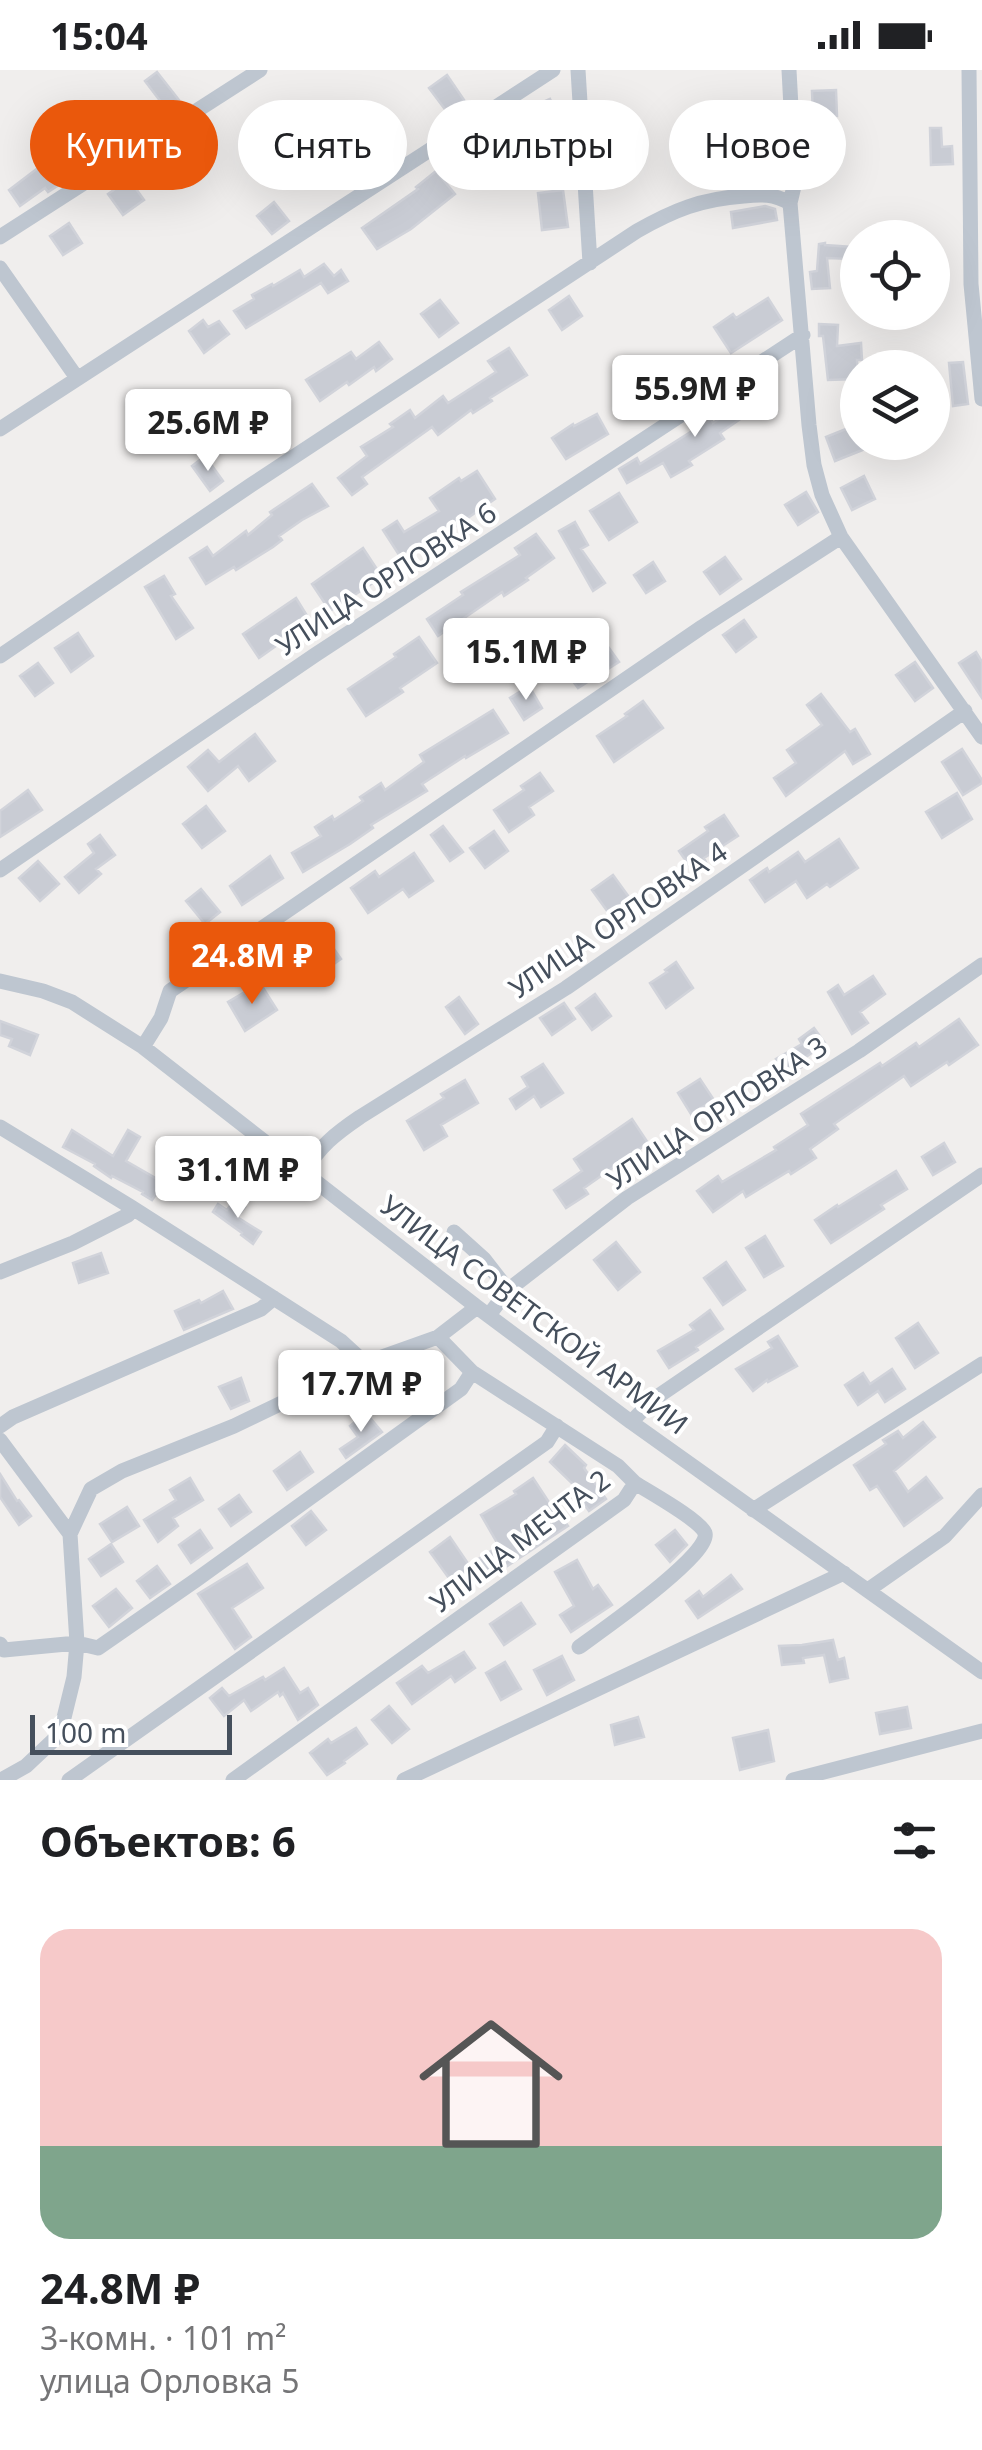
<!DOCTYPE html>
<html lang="ru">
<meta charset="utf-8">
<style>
:root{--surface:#fff;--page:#f2f2f2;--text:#202124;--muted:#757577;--accent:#ea580c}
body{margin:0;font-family:"Noto Sans",sans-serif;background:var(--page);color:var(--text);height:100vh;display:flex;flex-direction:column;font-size:38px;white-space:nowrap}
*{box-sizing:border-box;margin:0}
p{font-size:32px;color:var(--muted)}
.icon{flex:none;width:55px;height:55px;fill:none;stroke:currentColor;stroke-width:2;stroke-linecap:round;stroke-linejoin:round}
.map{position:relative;height:1710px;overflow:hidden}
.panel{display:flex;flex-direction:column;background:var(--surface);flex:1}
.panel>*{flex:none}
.guide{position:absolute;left:30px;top:30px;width:922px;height:90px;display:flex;gap:20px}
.buttons{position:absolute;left:840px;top:150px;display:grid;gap:20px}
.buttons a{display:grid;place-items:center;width:110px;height:110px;border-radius:50%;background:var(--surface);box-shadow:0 10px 40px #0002;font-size:50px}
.scale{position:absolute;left:30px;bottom:25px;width:202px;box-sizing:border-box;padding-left:10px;border:5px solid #454f5c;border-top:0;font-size:28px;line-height:35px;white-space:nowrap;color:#454f5c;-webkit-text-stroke:8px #fff;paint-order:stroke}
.price{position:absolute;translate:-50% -85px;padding:0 22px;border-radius:10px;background:#fff;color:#222;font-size:32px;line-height:65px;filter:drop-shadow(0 2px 5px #0008)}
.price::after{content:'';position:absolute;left:50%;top:60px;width:30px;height:22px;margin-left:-15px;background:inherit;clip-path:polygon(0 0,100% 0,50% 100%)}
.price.current{background:var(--accent);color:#fff}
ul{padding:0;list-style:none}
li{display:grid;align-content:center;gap:20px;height:530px;padding:0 40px}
li span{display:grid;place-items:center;height:310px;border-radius:30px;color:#555}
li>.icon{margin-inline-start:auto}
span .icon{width:180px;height:180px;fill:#fffc;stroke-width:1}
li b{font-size:42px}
h2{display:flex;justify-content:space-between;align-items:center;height:120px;padding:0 40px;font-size:42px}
.tag{padding:0 35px;border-radius:45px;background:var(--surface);box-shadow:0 10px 40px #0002;font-size:35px;line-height:90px}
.tag.current{background:var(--accent);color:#fff}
.status{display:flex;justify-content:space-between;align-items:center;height:70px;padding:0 50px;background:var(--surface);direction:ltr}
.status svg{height:28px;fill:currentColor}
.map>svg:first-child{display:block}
</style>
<div class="status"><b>15:04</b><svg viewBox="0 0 49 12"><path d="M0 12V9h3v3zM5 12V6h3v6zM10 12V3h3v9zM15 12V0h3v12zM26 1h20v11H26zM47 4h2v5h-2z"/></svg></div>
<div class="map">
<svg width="982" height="1710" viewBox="0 0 982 1710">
<rect width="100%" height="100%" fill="#f0eeed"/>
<path fill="#c9ccd4" stroke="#d1d3da" stroke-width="2.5" d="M157 2 179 30 167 40 145 11Z
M447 5 464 30 447 42 429 18Z
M836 20 837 46H813L812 21Z
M550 29 559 48 534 60 522 71 506 54 518 43Z
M135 35 146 53 119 69 105 82 88 59 103 48 106 52Z
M930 58H941L942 77 952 76 953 94 931 95Z
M68 79 80 101 48 122 45 118 20 136 9 120 51 88Z
M436 101 455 124 411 159 377 179 362 158 418 119 416 117Z
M129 109 144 130 123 145 108 124Z
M563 120 568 157 542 160 538 123Z
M274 132 289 151 272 164 257 146Z
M765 136 775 139 777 150 733 158 731 142Z
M69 153 82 173 63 185 50 166Z
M825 173V175L852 177 851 189 827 188 830 218 812 219 810 202 817 201 819 174Z
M324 194 334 206 341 200 348 211 328 223 321 213 246 258 234 241 254 229 252 225 272 214 273 216 300 200 304 207Z
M569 226 582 246 562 260 549 240Z
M768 228 782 250 731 283 714 257 733 244 736 248Z
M440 230 458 253 439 267 421 244Z
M203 250 208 257 219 251 229 264 204 283 189 261Z
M819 254 838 255 837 276 861 273 862 290H857L858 309 828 310 823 266H819Z
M379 272 392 289 376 301 374 297 349 315 347 312 320 331 306 310 351 282 356 289Z
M509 278 527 305 490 328 492 331 473 343 471 340 438 365 432 357 362 407 367 414 352 425 338 408 367 386 361 377 393 357 390 354 410 340 415 348 443 326 448 333 496 302 488 291Z
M963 292 968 334 953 336 949 293Z
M758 308 770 328 745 343 746 345 720 363 724 369 689 391 692 395 671 407 663 393 627 413 619 399 637 388 640 394 711 349 713 353 754 325 748 314Z
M597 344 608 364 566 389 552 368 573 354 574 356Z
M858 354V372L880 373 835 391 826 367Z
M205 386 223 411 210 421 192 396Z
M477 401 495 429 452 459 449 456 414 477 417 482 403 491 383 460 397 451 404 462 439 441 430 428 459 408 461 411Z
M864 406 875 429 852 440 841 418Z
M312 414 328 436 302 450 279 466 282 470 273 477 236 500 234 497 206 514 190 488 207 477 213 486 246 461 248 465 272 445 270 442Z
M806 422 818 442 798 455 785 435Z
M619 423 637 452 609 470 590 441Z
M575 452 588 475 581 479 605 513 593 521 559 461Z
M536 464 554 488 526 508 528 510 504 526 502 522 438 566 427 549 463 525 461 522 520 485 515 478Z
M363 478 382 507 330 541 312 514Z
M725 487 741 509 720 524 704 502Z
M653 492 665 511 646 523 634 505Z
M164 506 175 524 171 526 193 558 176 569 145 517Z
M296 528 309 549 281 568 283 571 259 588 243 564Z
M744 550 756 567 736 582 723 565Z
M78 563 93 586 71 602 55 578Z
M419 567 437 593 400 618 403 622 366 646 348 619 396 587 394 584Z
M609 578 619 592 578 618 564 599 580 588 584 595Z
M976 582 982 592V628L959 593Z
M915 592 933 618 915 631 896 605Z
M38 593 53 613 35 626 20 606Z
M529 616 542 638 524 650 510 628Z
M821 624 850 662 855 659 870 684 853 694 845 681 786 726 774 708 796 693 787 680 822 655 807 635Z
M643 631 663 658 614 692 597 666 627 646 625 644Z
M493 640 508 663 466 688 465 686 422 714 427 721 371 755 373 758 350 774 303 802 292 783 321 766 315 757 332 746 334 750 363 731 360 727 381 713 385 720 424 692 420 685Z
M255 664 275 691 249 711 238 696 208 721 188 697 208 680 219 692Z
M962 679 982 710V713L963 725 942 692Z
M540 703 553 721 529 737 534 745 509 762 494 740 524 720 521 716Z
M28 720 42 740 0 767V741Z
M957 723 972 749 942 768 926 742Z
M206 736 225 761 202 778 183 754Z
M724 745 738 766 704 788 706 792 693 801 679 781 708 761 705 757Z
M443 756 463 782 450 791 431 765Z
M494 761 508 781 485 798 470 778Z
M100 765 115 785 96 799 101 804 79 823 65 807 94 783 88 774Z
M839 769 858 798 830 817 827 814 807 828 796 811 765 832 750 810 767 798 769 802 798 782 805 792Z
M414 783 433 811 409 827 403 819 368 843 351 818 375 801 379 807Z
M270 786 283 808 242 835 230 816Z
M38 791 59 814 40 831 19 808Z
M613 805 634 834 613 849 592 820Z
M201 819 220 842 205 854 186 831Z
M324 865 341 889 321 903 312 889 276 912 262 890 286 875 294 886Z
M676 892 693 918 666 938 650 913 667 902 665 900Z
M873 906 885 924 860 942 868 953 852 964 828 922 838 915 844 925Z
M260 913 277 940 245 961 228 932Z
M595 924 611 946 592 960 576 938Z
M459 927 478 954 465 964 446 937Z
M564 933 575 949 552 965 540 948Z
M959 949 978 975 949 995 947 992 911 1016 904 1006 834 1054 838 1059 810 1079 816 1088 791 1104 789 1101 746 1127 743 1121 713 1142 697 1121 718 1106 722 1112 776 1080 774 1077 808 1055 801 1044 880 993 882 996 916 973 919 977Z
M0 951 38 965 30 985 9 976 12 969 0 965Z
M814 958 825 973 802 990 805 995 787 1006 776 989 802 974 799 969Z
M543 994 563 1023 541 1037 534 1026 516 1039 510 1029 528 1017 522 1007Z
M700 1009 714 1030 691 1044 678 1023Z
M465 1010 478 1033 441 1055 447 1066 424 1080 407 1051 444 1028 441 1024Z
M632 1049 648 1073 584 1118 588 1124 566 1138 554 1120 582 1101 574 1089Z
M72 1060 113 1086 128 1060 140 1067 126 1091 164 1113 152 1130 142 1124 143 1122 112 1106 111 1108 94 1096 95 1094 63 1077Z
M944 1073 955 1092 933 1105 922 1087Z
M896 1101 907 1119 881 1135 884 1139 831 1173 815 1150 837 1135 838 1137Z
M234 1130 245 1137 237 1147 261 1162 253 1174 241 1165 242 1163 213 1142 218 1134 227 1140Z
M765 1166 783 1196 764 1207 746 1178Z
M616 1172 640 1202 618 1220 594 1190Z
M101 1183 108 1203 79 1213 73 1193Z
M726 1192 745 1220 723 1235 704 1208Z
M223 1221 233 1239 184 1260 175 1241 199 1230 201 1233Z
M710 1240 723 1259 696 1277 698 1280 669 1298 658 1281 694 1260 690 1255Z
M918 1253 938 1283 915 1298 896 1268Z
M778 1266 797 1296 768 1312 767 1310 753 1321 736 1299 772 1278 768 1272Z
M892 1299 905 1319 885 1332 878 1321 858 1335 845 1315 863 1303 870 1314Z
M241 1308 249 1331 231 1339 219 1317Z
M366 1343 382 1362 346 1388 340 1379 358 1367 350 1356Z
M923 1352 935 1367 894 1401 908 1422 926 1407 942 1428 904 1456 877 1416 870 1420 854 1395 886 1374 883 1370 898 1361 903 1368Z
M565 1375 586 1395 584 1398 606 1429 589 1441 574 1420 577 1418 550 1392Z
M300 1382 313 1402 287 1420 274 1401Z
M0 1404 17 1431 19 1430 31 1446 19 1455 0 1427Z
M190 1408 203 1430 173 1448 178 1456 158 1472 144 1450 176 1430 170 1420Z
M533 1408 554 1440 556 1439 568 1456 495 1504 493 1501 459 1522 430 1482 450 1467 469 1495 499 1476 481 1445 516 1424 514 1421Z
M239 1425 251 1442 231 1456 219 1439Z
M127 1437 139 1456 112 1472 100 1454Z
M311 1441 326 1460 306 1475 292 1456Z
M200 1460 212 1478 191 1493 179 1475Z
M675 1460 687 1475 670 1492 656 1475Z
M111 1474 123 1492 101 1506 89 1489Z
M577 1490 593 1519 598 1515 612 1535 571 1562 560 1545 574 1536 555 1502Z
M247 1494 263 1518 232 1538 251 1567 235 1579 198 1524Z
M157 1496 170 1514 150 1528 137 1511Z
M731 1505 742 1519 698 1548 686 1531 699 1521 703 1527Z
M116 1519 132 1538 109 1557 93 1536Z
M521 1533 535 1554 504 1575 490 1554Z
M833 1570 838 1590 844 1588 848 1608 830 1612 824 1585 803 1588 804 1593 782 1595 779 1576 802 1575Z
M464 1582 475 1598 455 1612 451 1606 412 1634 397 1613 422 1596 428 1603Z
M562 1586 574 1610 547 1625 534 1600Z
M505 1592 521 1619 501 1630 486 1603Z
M284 1598 300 1623 308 1618 318 1635 298 1650 283 1623 280 1626 278 1622 251 1641 244 1630 224 1646 210 1628 222 1618 229 1626 263 1607 265 1610Z
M389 1636 409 1659 392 1673 372 1650Z
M907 1637 911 1658 880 1664 876 1643Z
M638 1647 644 1667 615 1675 611 1655Z
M356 1658 367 1674 344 1691 345 1693 327 1705 310 1683 328 1669 331 1673Z
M768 1660 774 1691 740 1700 733 1668Z"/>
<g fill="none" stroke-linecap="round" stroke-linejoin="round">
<path stroke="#bec6d0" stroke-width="15" d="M578 0 590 193
M789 0 795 112 790 133 809 355 814 395 822 425 841 467 982 667
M969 0 971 214 982 329
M0 167 260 0
M0 198 77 308
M0 359 553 0
M0 586 251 415 637 161C674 140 701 129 744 126 763 124 773 124 790 133
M0 800 315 585 803 265
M0 911 43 921 72 932 143 977 477 1237 631 1352 982 1602
M143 977 161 948 170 921 702 557 841 467
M0 1057 131 1137 341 1271 365 1293
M304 1102C320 1076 335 1064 360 1047L566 918 965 641
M454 1162 484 1189 508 1220
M0 1202 73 1173 128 1145 131 1137
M489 1245 508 1220 627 1128 859 981 982 895
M631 1352 654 1329 982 1105
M0 1356 13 1347 261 1239 274 1228
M0 1370 70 1464
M753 1440 982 1294
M868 1520 945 1466 982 1425
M0 1574 4 1580 77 1573 98 1578 196 1510 461 1319 472 1302
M579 1577C598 1563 712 1484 705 1463 700 1450 649 1422 635 1413
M1 1710 26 1696 60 1664 74 1607 77 1573 70 1464 91 1419 122 1401 234 1356 365 1293 438 1267 477 1237
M69 1710 547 1372 557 1356
M233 1710 624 1430 635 1413 618 1396 472 1302 438 1267
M404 1710 844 1503
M793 1710 982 1661"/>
</g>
<g text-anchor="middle" stroke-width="8" stroke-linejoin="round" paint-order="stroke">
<g font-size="28" fill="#454f5c" stroke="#fff">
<text transform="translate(386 509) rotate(-33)" y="10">УЛИЦА ОРЛОВКА 6</text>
<text transform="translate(618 850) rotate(-34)" y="10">УЛИЦА ОРЛОВКА 4</text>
<text transform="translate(717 1043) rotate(-33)" y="10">УЛИЦА ОРЛОВКА 3</text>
<text transform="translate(534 1245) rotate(37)" y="10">УЛИЦА СОВЕТСКОЙ АРМИИ</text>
<text transform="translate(520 1471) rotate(-37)" y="10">УЛИЦА МЕЧТА 2</text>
</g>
</g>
</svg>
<div class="buttons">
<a><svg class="icon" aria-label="locate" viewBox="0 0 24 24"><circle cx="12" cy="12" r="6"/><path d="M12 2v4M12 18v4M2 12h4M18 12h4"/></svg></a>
<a><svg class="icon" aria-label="layers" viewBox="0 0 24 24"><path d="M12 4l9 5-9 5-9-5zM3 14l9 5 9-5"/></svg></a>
</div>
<div class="scale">100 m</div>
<b class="price" style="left:695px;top:370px">55.9M ₽</b>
<b class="price" style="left:208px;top:404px">25.6M ₽</b>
<b class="price" style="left:526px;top:633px">15.1M ₽</b>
<b class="price current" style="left:252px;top:937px">24.8M ₽</b>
<b class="price" style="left:238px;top:1151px">31.1M ₽</b>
<b class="price" style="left:361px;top:1365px">17.7M ₽</b>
<div class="guide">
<a class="tag current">Купить</a>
<a class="tag">Снять</a>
<a class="tag">Фильтры</a>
<a class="tag">Новое</a>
</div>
</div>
<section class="panel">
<h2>Объектов: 6<svg class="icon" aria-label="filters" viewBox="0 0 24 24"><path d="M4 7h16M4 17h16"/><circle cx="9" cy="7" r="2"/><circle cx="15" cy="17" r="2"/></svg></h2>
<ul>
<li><span style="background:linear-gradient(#f6c9c9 70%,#7fa58c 0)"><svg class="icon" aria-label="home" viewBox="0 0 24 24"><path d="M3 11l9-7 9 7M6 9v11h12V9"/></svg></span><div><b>24.8M ₽</b><p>3-комн. · 101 m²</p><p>улица Орловка 5</p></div></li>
</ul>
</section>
